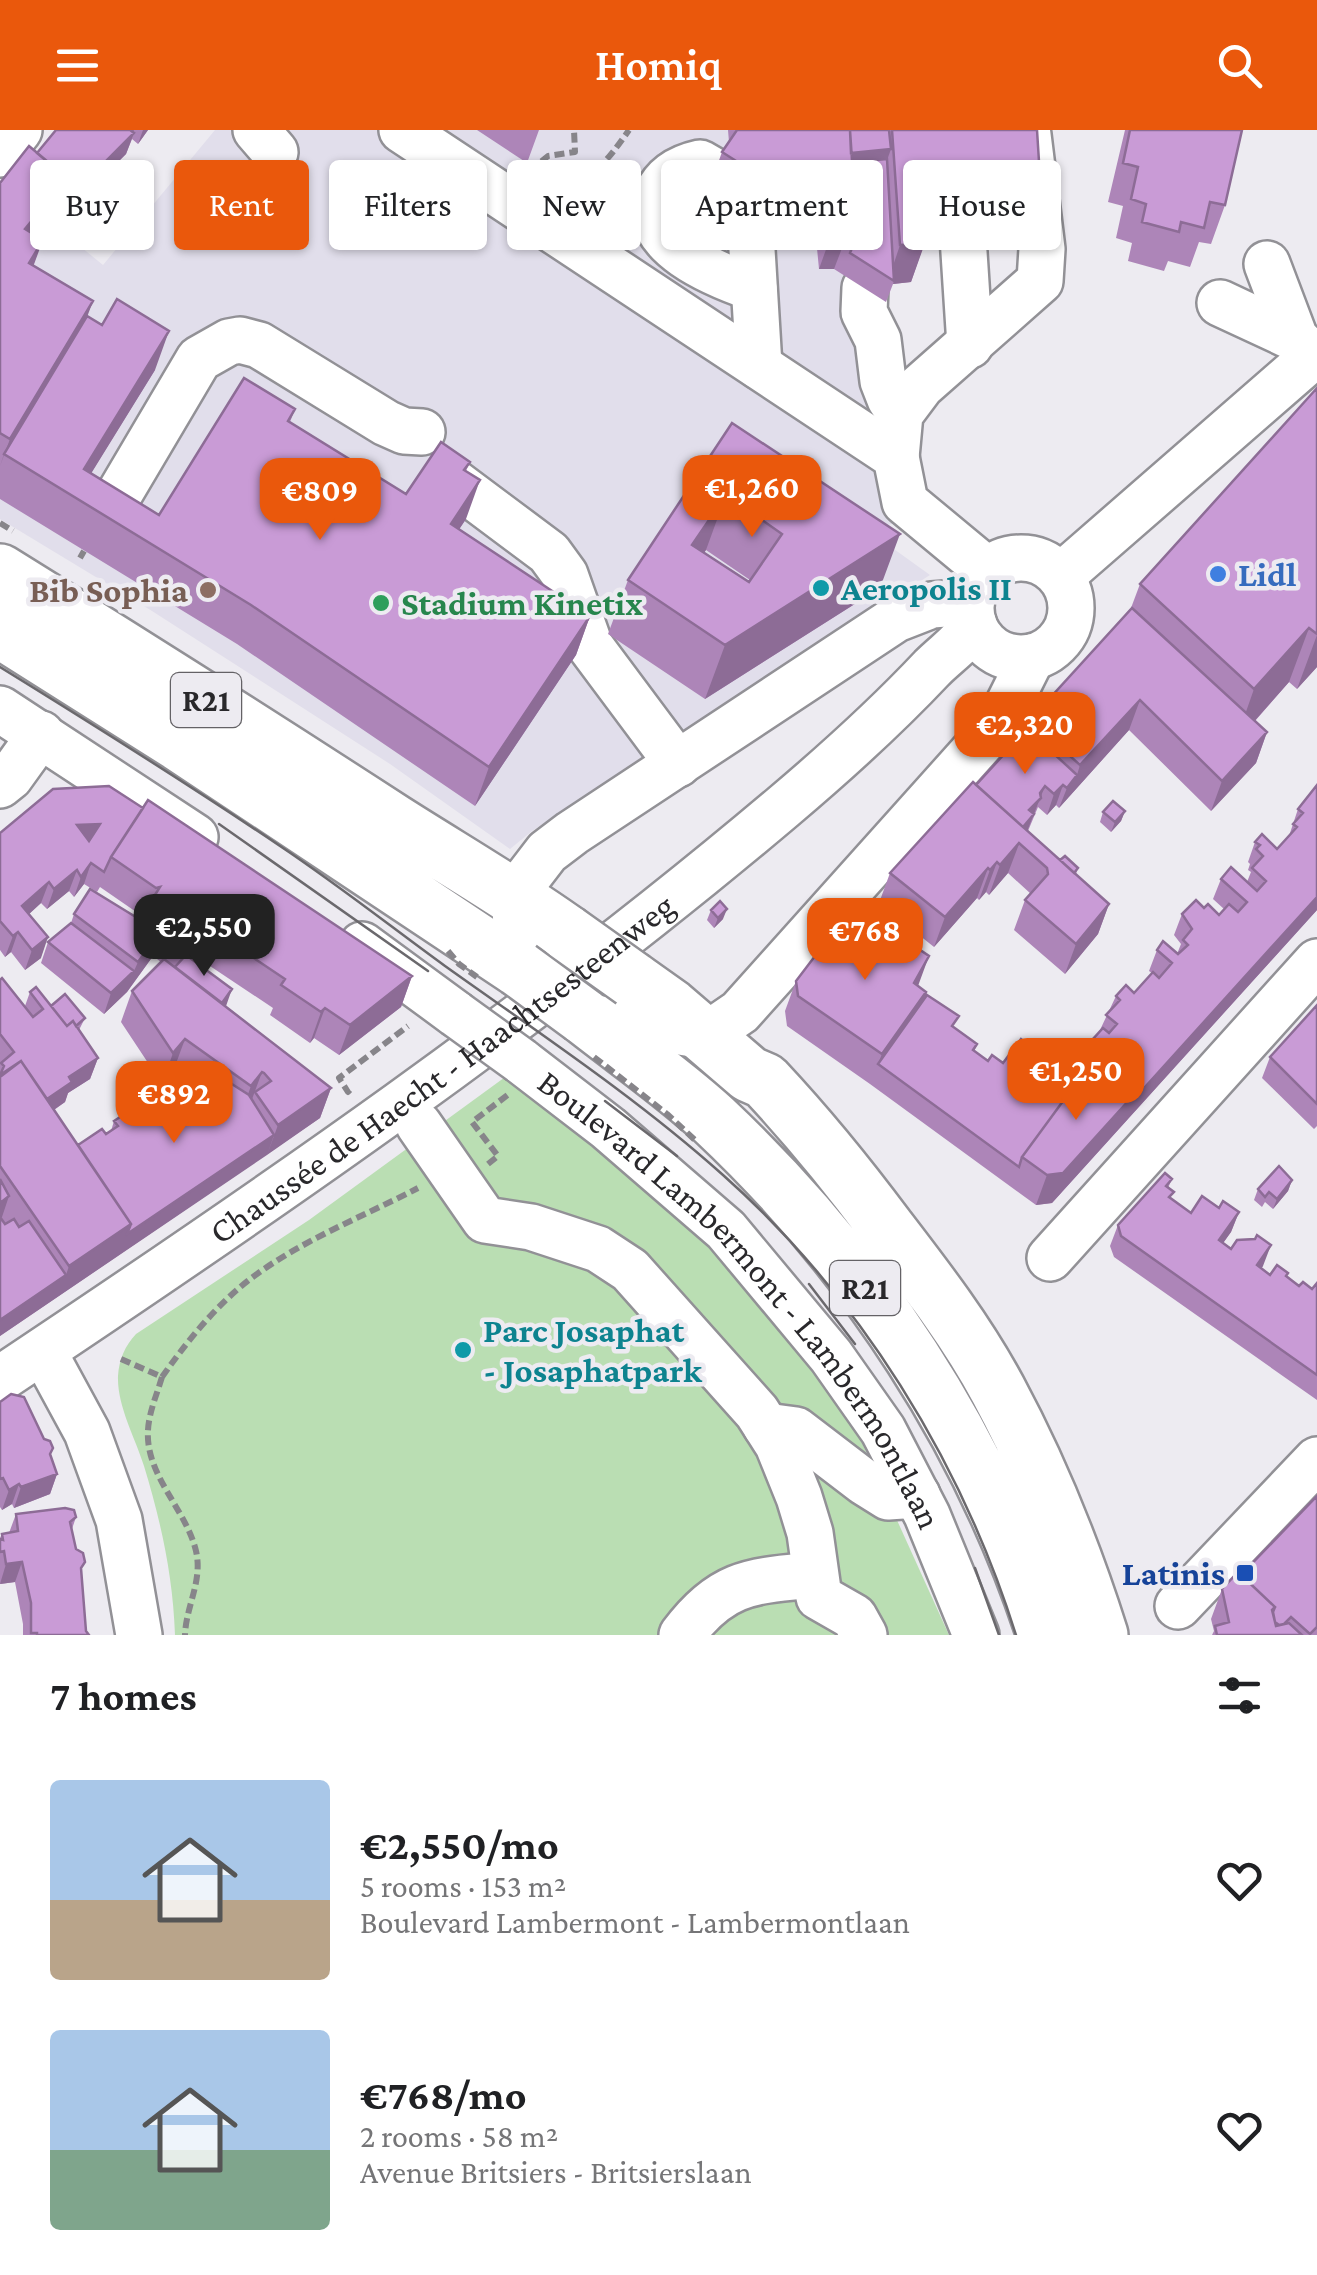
<!DOCTYPE html>
<meta charset="utf-8">
<style>
:root{--surface:#fff;--page:#f2f2f2;--text:#202124;--muted:#757577;--accent:#ea580c}
body{margin:0;font-family:"Crimson Pro",serif;background:var(--page);color:var(--text);height:100vh;display:flex;flex-direction:column;font-size:38px;white-space:nowrap}
*{box-sizing:border-box;margin:0}
p{font-size:32px;color:var(--muted)}
.icon{flex:none;width:55px;height:55px;fill:none;stroke:currentColor;stroke-width:2;stroke-linecap:round;stroke-linejoin:round}
.map{position:relative;height:1505px;overflow:hidden}
.side{display:flex;flex-direction:column;background:var(--surface);flex:1}
.side>*{flex:none}
.guide{position:absolute;left:30px;top:30px;width:1258px;height:90px;display:flex;gap:20px}
.price{position:absolute;translate:-50% -85px;padding:0 22px;border-radius:20px;background:var(--accent);color:#fff;font-size:32px;line-height:65px;filter:drop-shadow(0 2px 5px #0008)}
.price::after{content:'';position:absolute;left:50%;top:60px;width:30px;height:22px;margin-left:-15px;background:inherit;clip-path:polygon(0 0,100% 0,50% 100%)}
.price.current{background:#222;color:#fff}
ul{padding:0;list-style:none}
li{display:flex;align-items:center;gap:30px;height:250px;padding:0 50px}
li span{display:grid;place-items:center;flex:none;width:280px;height:200px;border-radius:10px;color:#555}
li>.icon{margin-inline-start:auto}
span .icon{width:120px;height:120px;fill:#fffc;stroke-width:1}
li b{font-size:42px}
h2{display:flex;justify-content:space-between;align-items:center;height:120px;padding:0 50px;font-size:42px}
.pill{padding:0 35px;border-radius:10px;background:var(--surface);box-shadow:0 2px 8px #0004;font-size:35px;line-height:90px}
.pill.current{background:var(--accent);color:#fff}
header{display:flex;justify-content:space-between;align-items:center;height:130px;padding:0 50px;background:var(--accent);color:#fff;font-size:45px;font-weight:600}
.map>svg:first-child{display:block}
</style>
<header><svg class="icon" aria-label="menu" viewBox="0 0 24 24"><path d="M4 6h16M4 12h16M4 18h16"/></svg>Homiq<svg class="icon" aria-label="search" viewBox="0 0 24 24"><circle cx="10" cy="10" r="6"/><path d="M15 15l6 6"/></svg></header>
<div class="map">
<svg width="1317" height="1505" viewBox="0 0 1317 1505">
<rect width="100%" height="100%" fill="#edebf1"/>
<path fill="#e1deeb" d="M215 0H834L886 172 896 253 924 290 914 304 910 334 941 376 897 393 881 396 873 404 930 445 532 701 510 719 390 634 152 481 0 389V73L10 59 103 135Z"/>
<path fill="#badeb3" d="M516 939 637 1042 772 1182 848 1282 949 1505H175C173 1446 161 1392 144 1336 135 1307 117 1276 118 1246 119 1229 125 1216 136 1204L309 1090Z"/>
<g fill="none" stroke-linecap="round" stroke-linejoin="round">
<defs>
<g id="minor">
<path d="M256 0 275 22"/>
<path d="M402 0 896 327 905 372 987 440"/>
<path d="M0 24 19 0"/>
<path d="M719 44 700 33C682 37 665 46 657 64 636 114 719 146 754 158"/>
<path d="M751 103 759 236"/>
<path d="M963 107 970 215"/>
<path d="M1267 134 1295 208 1313 226"/>
<path d="M865 158 864 182 878 210 883 251 890 269 900 284"/>
<path d="M1220 173 1295 208"/>
<path d="M896 327 900 284 921 256 1040 151 1042 119 1028 5 1024 0"/>
<path d="M450 349 549 423 565 445 590 516 678 634"/>
<path d="M108 383 199 229 229 212 240 210 259 215 386 293 404 301 422 302"/>
<circle cx="1021" cy="478" r="50"/>
<path d="M1061 446 1317 223"/>
<path d="M0 579 195 707"/>
<path d="M0 655 10 647 41 604"/>
<path d="M362 815 456 884"/>
<path d="M519 839 514 765 547 722 572 703 896 489 932 475 971 472"/>
<path d="M583 886 705 906 740 882 999 593 1032 527"/>
<path id="s1" d="M521 931 608 998 726 1100 831 1226 883 1300 927 1385 976 1505"/>
<path d="M419 995 485 1090 531 1097 598 1119 630 1140 757 1282 778 1315 799 1367 810 1403 819 1467 854 1487 864 1505"/>
<path d="M1050 1128 1317 832"/>
<path d="M43 1221 87 1302 119 1390 139 1505"/>
<path id="s2" d="M0 1249C269 1070 536 886 783 677 835 633 885 588 932 538 947 523 963 513 974 495"/>
<path d="M766 1296 796 1300 864 1352 888 1367 917 1365"/>
<path d="M1178 1476 1317 1330"/>
<path d="M682 1505C722 1451 752 1451 814 1445"/>
</g>
<path id="major" d="M0 442C132 524 263 607 394 692 452 729 511 763 567 803
M0 500 179 613 519 839
M633 850 671 877 749 944 765 951C809 998 848 1046 886 1097 926 1149 967 1202 998 1260 1040 1338 1073 1420 1100 1505
M583 886C626 920 674 953 714 990 865 1132 981 1308 1045 1505"/>
</defs>
<use href="#minor" stroke="#929196" stroke-width="50"/>
<use href="#major" stroke="#929196" stroke-width="60"/>
<path stroke="#87858a" stroke-width="6" stroke-dasharray="10 5" stroke-linecap="butt" d="M530 41 548 26 575 22 574 0
M556 59C597 45 604 35 629 0
M0 393 13 401
M80 428 84 421
M350 960 348 962 339 948 408 896
M488 1034 498 1026 472 992 509 964
M121 1229 162 1247C157 1264 149 1282 148 1300 145 1345 186 1379 196 1421 203 1451 186 1476 185 1505
M162 1247C181 1220 202 1193 226 1170 278 1119 355 1091 418 1058"/>
<use href="#minor" stroke="#fff" stroke-width="45"/>
<use href="#major" stroke="#fff" stroke-width="55"/>
<path stroke="#6b696d" stroke-width="2.5" d="M0 537C94 595 188 654 280 716 337 754 390 796 445 836 539 903 637 968 723 1045 860 1167 961 1330 1016 1505
M219 694 428 841
M605 971 677 1026
M809 1154 855 1214
M975 1438 999 1505"/>
<defs>
<path id="minor-bridge" d="M456 884 521 931"/>
<path id="major-bridge" d="M567 803 633 850
M519 839 583 886"/>
</defs>
<use href="#minor-bridge" stroke="#929196" stroke-width="50" stroke-linecap="butt"/>
<use href="#major-bridge" stroke="#929196" stroke-width="60" stroke-linecap="butt"/>
<path stroke="#87858a" stroke-width="6" stroke-dasharray="10 5" stroke-linecap="butt" d="M448 821 459 834 477 847
M594 927 667 984 695 1010"/>
<use href="#minor-bridge" stroke="#fff" stroke-width="45"/>
<use href="#major-bridge" stroke="#fff" stroke-width="55"/>
</g>
<path fill="#ad85b8" fill-rule="evenodd" d="M56 0H148L138 14 132 9 126 24 100 50 96 61 78 84 70 81 68 84 57 75 48 102 42 109 33 136 87 186 155 240 91 343 159 385 295 279 290 292 406 364 470 332 466 341V389L459 399 590 486 576 525 475 676 237 514 0 369V53L37 23Z
M477 0H539L527 33Z
M728 0H1037L1027 102 925 111 911 152 893 154 886 172 834 139H819L816 108 734 103 732 77 708 61 722 22 729 12Z
M1125 0H1242L1225 75 1211 114 1199 112 1190 137 1168 131 1164 141 1128 131 1132 113 1116 108 1123 76 1108 72Z
M1317 258V537L1297 559 1289 552 1255 591 1267 602 1256 633 1211 681 1129 600 1059 678 1056 675 1047 685 1038 677 1028 701 1060 730 1078 738 1076 744 1109 774 1098 804 1065 844 1014 800 1025 770 1031 764 1008 743 989 765 986 762 979 770 977 768 934 817 879 773 890 743 976 655 1027 599 1030 590 1131 478 1140 454Z
M732 293 880 458 705 569 608 504 628 450ZM706 420 750 450 749 452 704 422Z
M53 659 412 846 401 877 339 925 314 908 310 913 270 885 273 878 195 826 192 830 226 876 331 958 320 988 0 1206V850L25 876 30 862 51 876 85 888 79 900 98 928 90 949 68 963 65 972 54 980 78 1015 106 1004 111 1001 114 991 162 975 165 973 169 964 188 961 196 954 174 939 162 954 121 892 132 861 161 832 153 826 127 862 104 884 41 833 48 812 71 793 74 784 139 789 142 786 100 757 97 762 84 754 74 767 69 761 47 779 41 773 29 784 41 828 25 840 11 822 5 827 0 820V703Z
M1306 668 1317 780 1052 1073 1036 1075 870 954 787 896 785 881 796 851 866 820 918 856 923 871 955 898 977 914 974 922 988 931 1029 941 1039 950 1035 960 1046 969 1066 967 1076 954 1082 937 1086 930 1093 909 1100 900 1116 866 1134 863 1152 843 1149 841 1157 820 1177 824 1181 814 1174 805 1182 784 1204 778 1219 785 1224 779 1213 769 1221 749 1247 752 1251 742 1248 740 1250 734 1248 732 1255 712 1277 719 1289 706 1298 679Z
M1125 681 1121 691 1111 702 1100 692 1103 682Z
M711 780 723 789 714 798 707 790Z
M1317 875V996L1314 999 1262 948 1270 927Z
M1172 1049 1168 1058 1171 1069 1191 1083 1219 1078 1239 1082 1231 1102 1223 1113 1263 1136 1261 1138 1270 1145 1287 1146 1299 1156 1312 1159 1317 1153V1270L1114 1127 1110 1116 1118 1095Z
M1292 1050 1288 1061 1273 1079 1265 1072 1262 1077 1254 1070 1258 1059Z
M0 1272 51 1326 57 1344 50 1364 14 1378 12 1374 2 1380 0 1377Z
M1317 1366V1505H1212L1214 1501 1211 1489 1222 1459 1241 1445Z
M16 1384 76 1387 72 1399 81 1442 86 1501 89 1505H23V1494L15 1452 0 1454V1408L2 1404 9 1403Z"/>
<path fill="#8d6c96" d="M130 0H134L132 5 134 3 126 24 100 50 96 61 78 84 85 64 100 37Z
M143 0H148L138 14Z
M891 19 880 50 845 33 848 23Z
M67 48 48 102 6 153 25 99Z
M1041 63 1027 102 907 112 921 73Z
M748 64 831 69 816 108 734 103Z
M833 100H849L834 139H819Z
M43 110 23 164 29 133Z
M925 113 911 152 893 154 894 151 889 148 900 115Z
M93 171 73 225 4 324 0 336 10 309Z
M169 201 155 240 76 368 84 339Z
M301 340 286 379 281 371Z
M480 350 466 389 437 433 451 394Z
M726 365 706 420 673 469 692 415Z
M900 404 880 458 705 569 725 515Z
M590 486 576 525 475 676 489 637Z
M1309 498 1289 552 1235 613 1254 559Z
M1317 505V537L1297 559Z
M1140 570 1129 600 1059 678 1067 658 1077 645 1080 635Z
M1267 602 1256 633 1211 681 1222 651Z
M1063 655 1056 675 1047 685 1054 664Z
M1045 656 1026 704 1019 714 1008 743 989 765 1000 735 1029 680Z
M1125 681 1121 691 1111 702 1115 692Z
M100 694 93 714 69 716 77 695Z
M997 732 986 762 979 770 990 740Z
M91 733 84 754 74 767 81 747Z
M988 738 977 768 934 817 945 787Z
M77 740 69 761 47 779 54 759Z
M49 752 41 773 15 797 22 776Z
M1317 767V780L1052 1073 1036 1075 1047 1045 1130 969Z
M1109 774 1098 804 1065 844 1076 814Z
M727 779 723 789 714 798 718 788Z
M164 796 153 826 127 862 104 884 111 863 134 841 138 832Z
M206 796 195 826 178 845 189 815Z
M18 802 11 822 5 827 13 806Z
M48 807 41 828 25 840 32 820Z
M929 826 918 856 914 853Z
M412 846 401 877 339 925 350 895Z
M232 859 225 879 217 880Z
M926 862 915 892 878 934 882 924Z
M325 878 314 908 310 913 321 882Z
M185 909 174 939 162 954 173 923Z
M98 928 90 949 68 963 65 972 32 995 39 974 69 947Z
M262 942 251 972 240 986 251 956Z
M331 958 320 988 267 1025 278 995Z
M274 1005 267 1025 0 1206V1190L66 1145 69 1136 131 1094Z
M1292 1050 1288 1061 1273 1079 1277 1069Z
M9 1066 2 1087 0 1088V1073Z
M1239 1082 1231 1102 1211 1130 1219 1110Z
M1271 1115 1263 1136 1249 1156 1257 1135Z
M57 1344 50 1364 14 1378 21 1357Z
M19 1354 12 1374 2 1380 9 1360Z
M22 1432 15 1452 0 1454 6 1434Z"/>
<path fill="#c99bd6" stroke="#8d6c96" stroke-width="2.5" fill-rule="evenodd" d="M56 0H130L134 3 100 37 104 40 85 64 78 61 76 64 65 55 67 48 37 23Z
M737 0H850L857 105 849 100H833L831 69 748 64 747 38 722 22Z
M850 0H889L891 19 851 23Z
M892 0H1037L1041 63 921 73 925 113 900 115Z
M1130 0H1242L1225 75 1210 72 1204 98 1181 92 1179 102 1142 92 1146 74 1131 69 1138 37 1123 33Z
M29 16 67 48 25 99 43 110 29 133 93 171 10 309 0 303V53Z
M887 29 894 151 850 123 857 105 852 32Z
M117 169 169 201 84 339 159 385 244 248 295 279 288 291 406 364 441 312 470 332 464 340 480 350 451 394 590 486 489 637 251 475 4 324 87 186 102 195ZM301 340 322 354 303 384 281 371Z
M1317 258V504L1309 498 1254 559 1140 454Z
M732 293 900 404 725 515 628 450ZM726 365 782 404 749 452 692 415Z
M1132 478 1267 602 1222 651 1140 570 1080 635 1030 590Z
M1027 599 1077 645 1067 658 1063 655 1054 664 1045 656 1040 663 1041 668 1029 680 1034 684 1023 697 976 655Z
M973 652 1109 774 1076 814 1025 770 1048 744 1047 738 1019 713 1000 735 997 732 990 740 988 738 945 787 890 743Z
M1317 655V767L1126 978 1130 969 1091 933 1086 940 1082 937 1098 914 1093 909 1103 898 1109 903 1117 894 1106 885 1120 870 1116 866 1126 855 1134 863 1153 842 1159 848 1172 833 1157 820 1163 811 1178 824 1188 815 1183 810 1192 799 1182 784 1196 770 1204 778 1208 774 1219 785 1229 774 1238 782 1247 772 1221 749 1231 737 1257 761 1266 751 1252 738 1263 726 1256 719 1260 715 1255 712 1262 704 1277 719 1297 697 1293 694 1303 683 1298 679Z
M109 656 143 678 111 727 104 742 91 733 81 747 77 740 54 759 49 752 22 776 48 807 32 820 18 802 13 806 0 791V703L53 659ZM100 694 89 711 77 695Z
M148 670 412 846 350 895 325 878 321 882 281 855 285 849 206 796 189 815 164 796 138 832 74 784 90 759 139 789 156 770 153 768 160 757 156 758 111 727Z
M1113 671 1125 681 1115 692 1103 682Z
M1065 726 1078 738 1074 743 1060 730Z
M720 771 727 779 718 788 711 780Z
M844 788 871 807 863 818 869 822 882 803 888 807 892 801 929 826 914 853 926 862 882 924 798 866 796 851Z
M71 793 134 841 111 863 48 812Z
M186 825 232 859 222 873 175 837Z
M164 829 331 958 278 995 255 962 271 951 264 943 262 942 251 956 185 909 173 923 132 861Z
M2 848 33 887 43 879 30 862 36 857 67 896 73 891 98 928 69 947 72 952 47 969 21 931 0 945 4 936 1 933 14 922 0 904V850Z
M65 864 85 888 76 896 73 891 67 896 51 876Z
M927 865 959 886 952 896 977 914 973 920 988 931 992 925 1003 933 1021 909 1036 921 1029 932V942L1039 950 1033 958 1046 969 1051 961 1056 960 1066 967 1022 1027 1019 1037 878 934Z
M1317 875V974L1270 927Z
M21 931 131 1094 69 1136 0 1036V947Z
M1091 933 1130 969 1063 1043 1047 1045 1022 1027Z
M205 948 216 956 210 961 202 953Z
M224 949 249 965 274 1005 127 1104 131 1094 78 1015 102 999 106 1004 118 996 114 991 155 964 162 975 172 969 169 964 183 954 188 961 200 951 210 961Z
M1279 1036 1292 1050 1277 1069 1269 1062 1265 1067 1258 1059Z
M1165 1043 1172 1049 1166 1056 1174 1062 1169 1067 1191 1083 1202 1066 1219 1078 1223 1071 1239 1082 1219 1110 1231 1119 1237 1110 1255 1109 1257 1105 1271 1115 1257 1135 1270 1145 1277 1135 1288 1143 1286 1146 1299 1156 1303 1152 1312 1159 1317 1153V1245L1121 1106 1118 1095Z
M0 1049 9 1066 0 1073Z
M0 1087 5 1094 14 1089 19 1097 29 1091 66 1145 0 1190Z
M11 1264 24 1267 44 1309 50 1311 53 1318 50 1324 57 1344 21 1357 19 1354 9 1360 3 1348 0 1349V1272Z
M1317 1366V1497L1310 1504 1291 1487 1284 1494 1279 1495 1275 1492 1273 1482 1275 1477 1241 1445Z
M65 1378 74 1380 76 1387 70 1392 76 1419 83 1423 85 1432 81 1438 86 1501 89 1505H37V1503H31V1473L22 1432 6 1434 4 1421 0 1422V1409L3 1410 2 1404 18 1401 16 1384Z
M1238 1442 1275 1477 1272 1480 1276 1496 1289 1493 1302 1505H1217L1215 1496 1229 1492 1222 1459Z"/>
<circle fill="#3f7fe0" stroke="#edebf1" stroke-width="4" cx="1218" cy="444" r="10"/>
<g fill="#0f9aa8" stroke="#edebf1" stroke-width="4">
<circle cx="821" cy="458" r="10"/>
<circle cx="463" cy="1220" r="10"/>
</g>
<circle fill="#8d6e63" stroke="#edebf1" stroke-width="4" cx="208" cy="460" r="10"/>
<circle fill="#2e9e5b" stroke="#edebf1" stroke-width="4" cx="381" cy="473" r="10"/>
<rect fill="#1a4fb4" stroke="#edebf1" stroke-width="4" x="1235" y="1433" width="20" height="20" rx="5"/>
<g text-anchor="middle" stroke-width="9" stroke-linejoin="round" paint-order="stroke">
<g fill="#edebf1" stroke="#646266" stroke-width="2.5">
<rect x="171" y="543" width="70" height="54" rx="8"/>
<rect x="830" y="1131" width="70" height="54" rx="8"/>
</g>
<g font-size="32" font-weight="bold" fill="#29282b">
<text x="206" y="581">R21</text>
<text x="865" y="1169">R21</text>
</g>
<g font-size="35" font-weight="bold" fill="#366cbe" stroke="#edebf1" text-anchor="start">
<text x="1238" y="456">Lidl</text>
</g>
<g font-size="35" font-weight="bold" fill="#0d838f" stroke="#edebf1" text-anchor="start">
<text x="841" y="470">Aeropolis II</text>
<text x="483" y="1212">Parc Josaphat<tspan x="483" dy="40">- Josaphatpark</tspan></text>
</g>
<g font-size="35" font-weight="bold" fill="#785e54" stroke="#edebf1" text-anchor="end">
<text x="188" y="472">Bib Sophia</text>
</g>
<g font-size="35" font-weight="bold" fill="#27864d" stroke="#edebf1" text-anchor="start">
<text x="401" y="485">Stadium Kinetix</text>
</g>
<g font-size="35" fill="#29282b" stroke="#edebf1">
<text dy="12" stroke="none"><textPath href="#s2" startOffset="540">Chaussée de Haecht - Haachtsesteenweg</textPath></text>
<text dy="12" stroke="none"><textPath href="#s1" startOffset="328">Boulevard Lambermont - Lambermontlaan</textPath></text>
</g>
<g font-size="35" font-weight="bold" fill="#164399" stroke="#edebf1" text-anchor="end">
<text x="1225" y="1455">Latinis</text>
</g>
</g>
</svg>
<b class="price" style="left:752px;top:410px">€1,260</b>
<b class="price" style="left:320px;top:413px">€809</b>
<b class="price" style="left:1025px;top:647px">€2,320</b>
<b class="price current" style="left:204px;top:849px">€2,550</b>
<b class="price" style="left:865px;top:853px">€768</b>
<b class="price" style="left:1076px;top:993px">€1,250</b>
<b class="price" style="left:174px;top:1016px">€892</b>
<div class="guide">
<a class="pill">Buy</a>
<a class="pill current">Rent</a>
<a class="pill">Filters</a>
<a class="pill">New</a>
<a class="pill">Apartment</a>
<a class="pill">House</a>
</div>
</div>
<section class="side">
<h2>7 homes<svg class="icon" aria-label="filters" viewBox="0 0 24 24"><path d="M4 7h16M4 17h16"/><circle cx="9" cy="7" r="2"/><circle cx="15" cy="17" r="2"/></svg></h2>
<ul>
<li><span style="background:linear-gradient(#a9c7e8 60%,#b9a48a 0)"><svg class="icon" aria-label="home" viewBox="0 0 24 24"><path d="M3 11l9-7 9 7M6 9v11h12V9"/></svg></span><div><b>€2,550/mo</b><p>5 rooms · 153 m²</p><p>Boulevard Lambermont - Lambermontlaan</p></div><svg class="icon" aria-label="heart" viewBox="0 0 24 24"><path d="M12 20l-8-8c-3-5 5-10 8-4 3-6 11-1 8 4z"/></svg></li>
<li><span style="background:linear-gradient(#a9c7e8 60%,#7fa58c 0)"><svg class="icon" aria-label="home" viewBox="0 0 24 24"><path d="M3 11l9-7 9 7M6 9v11h12V9"/></svg></span><div><b>€768/mo</b><p>2 rooms · 58 m²</p><p>Avenue Britsiers - Britsierslaan</p></div><svg class="icon" aria-label="heart" viewBox="0 0 24 24"><path d="M12 20l-8-8c-3-5 5-10 8-4 3-6 11-1 8 4z"/></svg></li>
</ul>
</section>
